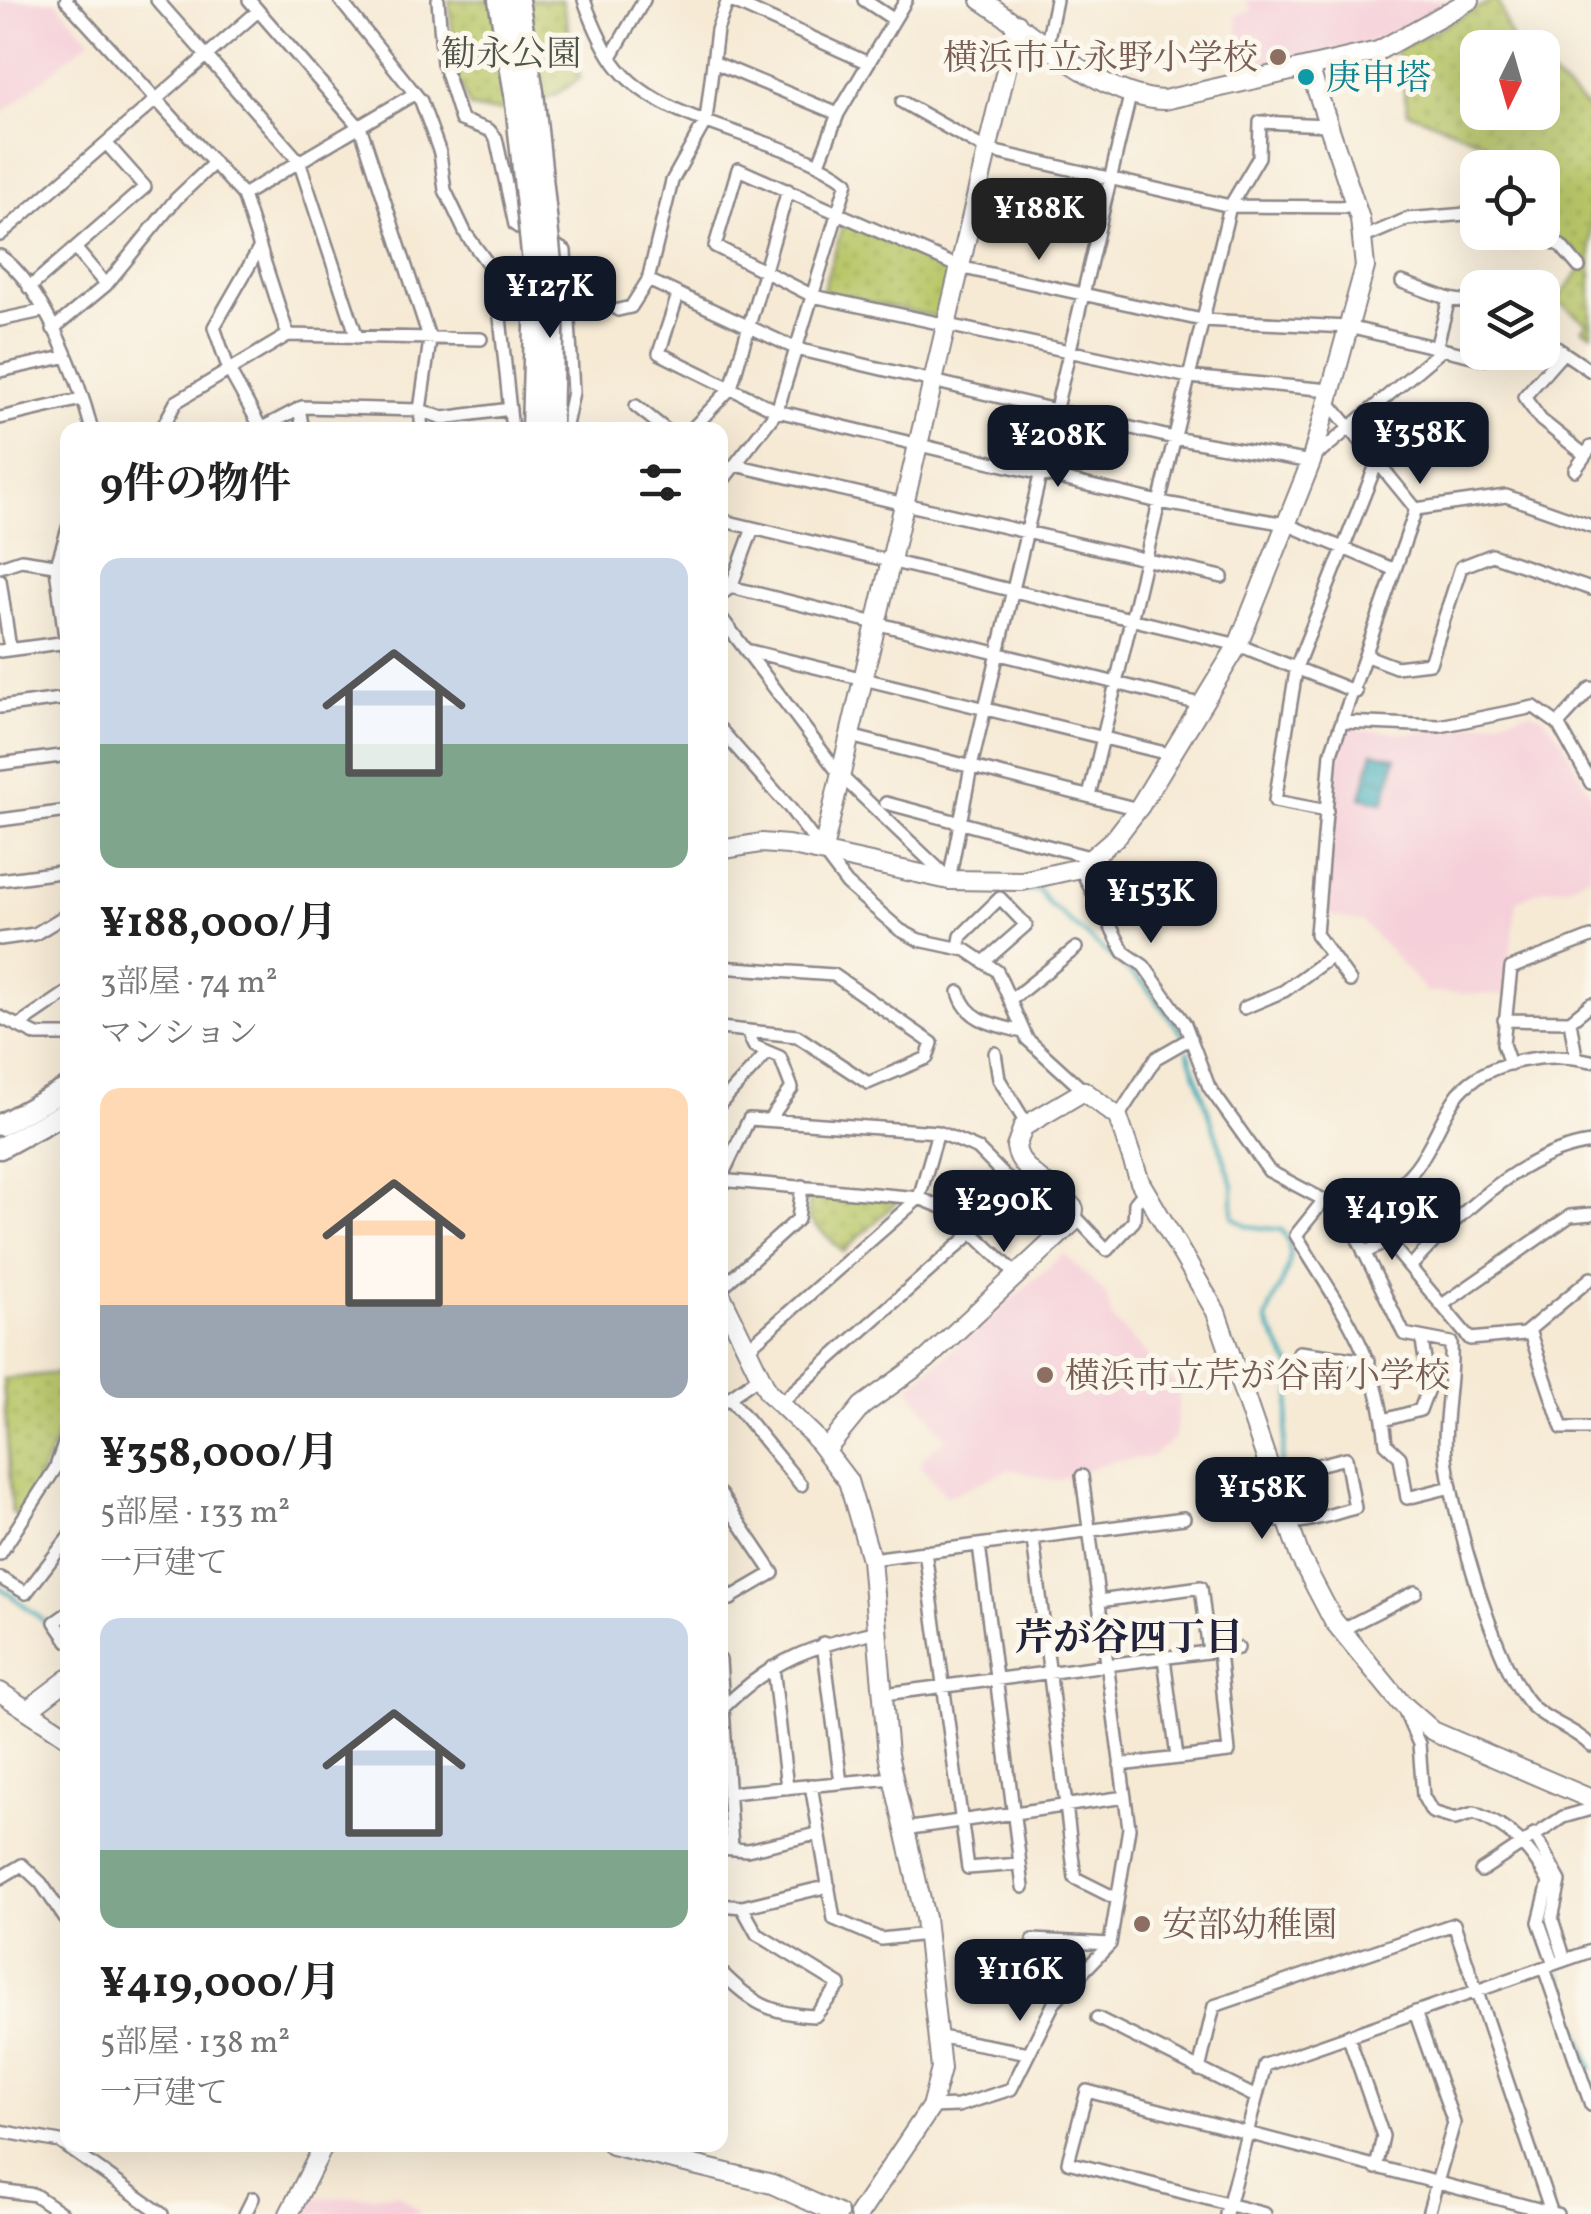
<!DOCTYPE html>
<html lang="ja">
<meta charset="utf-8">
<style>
:root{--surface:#fff;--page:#f6f6f6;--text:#222;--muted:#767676;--accent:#111827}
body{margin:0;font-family:Vollkorn,"Noto Serif JP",serif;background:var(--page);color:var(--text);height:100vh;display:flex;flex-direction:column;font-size:38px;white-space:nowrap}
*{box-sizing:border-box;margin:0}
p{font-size:32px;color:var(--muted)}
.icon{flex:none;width:55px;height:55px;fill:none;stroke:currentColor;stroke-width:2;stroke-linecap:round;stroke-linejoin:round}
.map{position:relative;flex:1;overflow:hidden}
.details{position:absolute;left:60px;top:422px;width:668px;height:1730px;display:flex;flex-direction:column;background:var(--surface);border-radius:20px;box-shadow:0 10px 40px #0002}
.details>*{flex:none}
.needle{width:65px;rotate:185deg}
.fabs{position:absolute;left:1460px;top:30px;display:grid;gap:20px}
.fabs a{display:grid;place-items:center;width:100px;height:100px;border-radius:20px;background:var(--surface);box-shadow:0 10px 40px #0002;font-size:50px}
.price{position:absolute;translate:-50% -85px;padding:0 22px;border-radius:20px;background:var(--accent);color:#fff;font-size:32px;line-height:65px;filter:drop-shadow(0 2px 5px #0008)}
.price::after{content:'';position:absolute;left:50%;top:60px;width:30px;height:22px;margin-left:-15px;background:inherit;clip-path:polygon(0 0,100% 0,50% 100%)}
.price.on{background:#222;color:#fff}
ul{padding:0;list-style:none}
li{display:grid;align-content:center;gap:20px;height:530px;padding:0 40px}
li span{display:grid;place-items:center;height:310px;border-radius:20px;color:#555}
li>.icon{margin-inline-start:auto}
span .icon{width:180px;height:180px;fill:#fffc;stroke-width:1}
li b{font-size:42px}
h2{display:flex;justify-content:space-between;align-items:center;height:120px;padding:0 40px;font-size:42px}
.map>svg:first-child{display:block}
</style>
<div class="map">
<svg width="1591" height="2214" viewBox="0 0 1591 2214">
<defs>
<pattern id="park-dots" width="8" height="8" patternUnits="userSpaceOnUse" patternTransform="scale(2.5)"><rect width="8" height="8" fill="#b9c769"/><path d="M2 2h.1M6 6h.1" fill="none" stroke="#9fab5c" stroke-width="1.8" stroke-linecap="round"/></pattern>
<pattern id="water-ripples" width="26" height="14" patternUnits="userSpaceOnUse" patternTransform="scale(2.5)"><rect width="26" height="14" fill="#3cabba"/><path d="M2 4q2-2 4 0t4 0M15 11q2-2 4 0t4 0" fill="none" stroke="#328b98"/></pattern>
</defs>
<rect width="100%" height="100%" fill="#fbf7ec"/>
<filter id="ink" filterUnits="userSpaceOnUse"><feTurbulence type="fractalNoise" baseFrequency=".01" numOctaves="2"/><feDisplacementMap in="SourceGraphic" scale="20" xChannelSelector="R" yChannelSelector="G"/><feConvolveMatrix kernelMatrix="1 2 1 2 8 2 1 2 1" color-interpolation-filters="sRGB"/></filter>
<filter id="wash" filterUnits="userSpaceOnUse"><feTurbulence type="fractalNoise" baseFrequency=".0048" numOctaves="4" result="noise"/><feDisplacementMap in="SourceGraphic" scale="40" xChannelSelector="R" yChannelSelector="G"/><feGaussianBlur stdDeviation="2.25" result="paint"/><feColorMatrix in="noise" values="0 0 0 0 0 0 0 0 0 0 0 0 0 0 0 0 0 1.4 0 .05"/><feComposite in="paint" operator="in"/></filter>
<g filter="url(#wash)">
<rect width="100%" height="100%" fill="#f6ead5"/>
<path fill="#f5cfd9" d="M0 0H55L90 40 0 115Z
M1244 0H1452L1387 38 1244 76 1236 16 1253 10Z
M1529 712 1542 716 1561 738 1591 795V874L1568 887 1546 888 1517 901 1505 995 1427 992 1363 922 1328 915 1337 767 1347 729 1405 733 1455 729Z
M1064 1254 1105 1293 1113 1320 1180 1389 1175 1438 1151 1457 1113 1461 1055 1481 1010 1469 947 1497 921 1466 922 1458 946 1438 909 1387Z
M398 2194 422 2214H307L314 2199Z"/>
<path fill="url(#park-dots)" stroke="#6e7452" stroke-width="2.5" d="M449 0H562L580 78C553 100 504 119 470 107L457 79Z
M1493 0H1498L1512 41 1519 47 1478 48V112H1542L1543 68 1591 111V334L1582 329 1587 323 1557 301 1584 265 1574 249 1542 232V168L1488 167 1486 143 1408 112 1396 51Z
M844 221 953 271 941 318 822 292Z
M810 1191 898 1201 843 1252 808 1218Z
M67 1372C68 1425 45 1470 18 1515L12 1513 3 1379Z"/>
<path fill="url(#water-ripples)" stroke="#2f667a" stroke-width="2.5" d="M1373 752 1396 758 1384 803 1361 797Z"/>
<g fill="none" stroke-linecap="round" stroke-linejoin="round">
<path stroke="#3cabba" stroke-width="4" d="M965 891 1039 890 1048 903 1145 985 1183 1035
M1188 1051 1233 1185V1217L1247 1226 1282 1230C1304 1262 1274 1288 1266 1321L1291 1366 1292 1389 1280 1471
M0 1587 44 1621 68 1654
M1561 1974 1591 2069"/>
</g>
</g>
<g filter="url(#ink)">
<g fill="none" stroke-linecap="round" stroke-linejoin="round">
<defs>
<path id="street" d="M66 0 243 195 288 335
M157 0 299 161 357 337
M249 0 361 129 430 340 420 410 422 430
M340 0 421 101 440 153 445 190 466 234 488 264 499 308 512 430
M438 0 443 63 461 120 489 130 496 138 515 225 531 236
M584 0C592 22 604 51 619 69 666 127 786 135 847 182L777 411 720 484
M729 0 866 62
M864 0 893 19
M1047 43 1056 0
M612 55 644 0
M713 62 838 114
M902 102 987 150 1230 206 1356 207
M819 163 838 114 906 0
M243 195 414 94
M1534 232 1561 246 1579 267
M0 235 258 11
M1365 237 1407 219 1478 213
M548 241 565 251 573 392 565 430
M260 247 214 327 229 370 261 428
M76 249 106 285
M0 256C43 285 79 380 92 430
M648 280 797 349 1174 438 1311 462
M1402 282 1449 299 1478 304
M29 288 145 187 106 143
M678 295 659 353 777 411 1159 502 1286 524 1395 570
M618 310 631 307 648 280 672 181 706 120 717 30 728 0
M0 320 42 311
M53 329 106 285 176 199 214 163
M1542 338 1591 371
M1436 348 1449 299
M1563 353 1524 397 1541 420 1585 455
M0 371 64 357
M1330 390 1189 377 813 296 715 246 738 169 959 267 1202 320 1348 327 1485 359 1493 352
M1327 400 1416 509
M636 406 666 430
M299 408 303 430
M0 418 82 399
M161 430 176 402 288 335 481 339
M258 430 302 407 420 410 443 418 510 409
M691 430 731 388 788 190
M1313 451H1322L1443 349
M735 465 1222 577
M1575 470 1591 447
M720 520 1238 645 1356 692
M68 528 56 568 68 661
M0 567 21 560 68 567
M0 580 10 649
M731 587 1204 705
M720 595 731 587 753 528
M720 616 840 775 947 877
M746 650 1173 755
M0 651 68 642
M1367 656 1396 667 1430 663 1461 567 1492 555 1591 589
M0 707 68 698
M1343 722 1440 726 1534 707 1558 724 1591 783
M1558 724 1591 688
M720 729 789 807 847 884 900 930 919 940 966 950 997 971 1027 1039 1084 1091
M850 736 1138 809
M0 764 68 755
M1089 796 1230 206 1259 157 1260 122 1327 125
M886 803 1093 858
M1327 811 1275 801 1297 665 1378 460
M0 820 68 811
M1080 868 1124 952 1144 966 1185 1024 1209 1087 1269 1171 1324 1200 1350 1223 1404 1334 1451 1343C1453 1380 1442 1422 1446 1457 1451 1508 1497 1675 1534 1708 1551 1723 1575 1729 1591 1746
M0 880 68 871
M949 880 971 767 1130 96
M0 939 35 934 68 914
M959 948 961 936 1000 898 1026 925 985 961
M720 967 834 975 932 1043 927 1058 868 1083 797 1036 720 1028
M1350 981 1316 934 1331 753 1416 509 1506 496 1591 526
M959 992C967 1022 996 1025 1023 1032
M1012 999 1076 948
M1244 1008 1284 991 1332 956
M0 1017 37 1035H68
M1504 1020 1570 1021
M18 1026 68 992
M747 1031 754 1046 780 1057 792 1088 769 1120
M995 1053 999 1079 1027 1125
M1576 1057 1570 1021 1591 1004
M1510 1064 1503 1044 1511 968 1591 937
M720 1104 767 1053
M1118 1117 1156 1058 1191 1038
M720 1180 749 1119 938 1132 978 1149 1062 1234
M720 1180 919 1198 949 1210 1017 1275
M1324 1200 1296 1235C1343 1313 1377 1351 1386 1444L1400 1457 1407 1498 1451 1487
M1075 1216 1107 1250 1134 1221 1135 1203 1145 1191
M1350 1223C1373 1206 1398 1190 1416 1167 1434 1144 1441 1116 1459 1093 1487 1060 1551 1051 1591 1061
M1364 1253 1388 1241 1470 1339 1524 1334 1591 1278
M1410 1267C1457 1216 1519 1153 1591 1143
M720 1289 798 1219 802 1186
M1442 1305 1570 1216 1591 1214
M1529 1330 1562 1428H1591
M747 1349 919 1198 938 1132
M1299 1352 1369 1361
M729 1397 801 1485
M720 1404 759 1377
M778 1405 972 1233
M1384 1420 1420 1410 1429 1386 1422 1341
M720 1494 773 1573 720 1604
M1253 1510C1285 1534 1319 1517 1355 1508L1346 1458 1294 1471 1275 1484
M1033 1539 1075 1878 1117 1899
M979 1545 1023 1887
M925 1551 968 1868 1020 1864
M0 1554 55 1469 68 1433
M871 1559 1184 1518
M0 1578 26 1593 68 1538
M720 1582 731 1599
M1099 1601 1201 1587 1209 1652
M68 1613 55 1622 68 1641
M1341 1630 1416 1592
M823 1643 841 1783
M1164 1658 1177 1757
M720 1660 732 1848
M773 1667 787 1788
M884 1694 1238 1648
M724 1707C772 1659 814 1645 879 1631
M1405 1712 1419 1744 1423 1796 1432 1812 1455 1819 1474 1813C1509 1826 1531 1849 1549 1882L1539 1922 1554 1964
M1120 1765 1229 1752 1219 1651
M811 1785 834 1919 881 1939 927 1934
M729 1793 893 1778
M904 1829 1125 1797
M1534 1834 1560 1881 1552 1919 1565 1960
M720 1848 747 1850 817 1834
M1481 1871 1563 1817 1591 1809
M0 1878 22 1865 41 1883 68 1923
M720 1905 742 1907 829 1886
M1033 1940 1110 1944 1129 1828 1082 1476
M1544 1968 1591 2105
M720 1971C751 2002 769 2014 815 2016L840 1985 757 1934 742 1907
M1415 2012 1454 2123 1428 2214
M1097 2018 1256 2097
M1348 2035 1383 2136 1376 2168
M941 2037 1029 2053
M1199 2070 1214 2006 1454 1924 1552 2214
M931 2107 958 2106 1011 2089 1055 2001 1110 1944
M0 2131 60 2142 162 2214
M0 2190 35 2195 63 2214
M245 2214 253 2198
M1226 2214 1265 2065 1591 1951
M1265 2214 1068 2162 1087 2091 1557 2214"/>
<path id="secondary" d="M981 0C1033 33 1102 98 1164 100L1378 51 1470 0
M720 850 761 843 788 845 949 880 1022 881 1080 868 1117 836 1140 806 1238 645 1311 462 1365 267 1360 219 1309 67
M823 850 1017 23
M720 1293 768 1392 813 1435 848 1481 871 1559 888 1755 925 1918 941 2069 931 2107 859 2214
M826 1450 862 1406 927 1359 1072 1223 1074 1209C1058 1188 1020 1174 1016 1147L1023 1127 1084 1091 1118 1117 1140 1182 1216 1312 1300 1557 1333 1620 1400 1702 1433 1731 1591 1799
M0 1692 68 1737
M30 1708 68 1679
M612 2145 772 2184 838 2214
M289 2214 324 2145"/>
<path id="highway" d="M499 0 515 94
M518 0 533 92
M0 1125 68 1088
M0 1148 68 1111"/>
</defs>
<use href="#street" stroke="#8c8688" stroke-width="16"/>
<use href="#secondary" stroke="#8c8688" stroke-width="22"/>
<use href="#highway" stroke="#8c8688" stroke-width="25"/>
<use href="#street" stroke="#fff" stroke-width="11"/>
<use href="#secondary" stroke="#fff" stroke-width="18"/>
<use href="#highway" stroke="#fff" stroke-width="20"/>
<defs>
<path id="highway-bridge" d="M533 92 554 291 551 430
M515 94 536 291 532 430"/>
</defs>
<use href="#highway-bridge" stroke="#8c8688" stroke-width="25" stroke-linecap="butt"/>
<use href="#highway-bridge" stroke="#fff" stroke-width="20"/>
</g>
</g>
<g fill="#8d6e63" stroke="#fbf7ec" stroke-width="4">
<circle cx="1278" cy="57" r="10"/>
<circle cx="1045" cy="1375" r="10"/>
<circle cx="1142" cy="1924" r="10"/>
</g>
<circle fill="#0f9aa8" stroke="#fbf7ec" stroke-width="4" cx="1306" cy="77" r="10"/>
<g text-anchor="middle" stroke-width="10" stroke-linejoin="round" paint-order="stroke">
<g font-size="35" fill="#4f5449" stroke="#fbf7ec">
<text x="511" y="65">勧永公園</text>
</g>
<g font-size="35" fill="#785e54" stroke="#fbf7ec" text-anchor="start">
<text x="1258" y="69" text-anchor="end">横浜市立永野小学校</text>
<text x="1065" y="1387">横浜市立芹が谷南小学校</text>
<text x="1162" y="1936">安部幼稚園</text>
</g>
<g font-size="35" fill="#0d838f" stroke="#fbf7ec" text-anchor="start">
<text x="1326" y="89">庚申塔</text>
</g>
<g font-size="38" font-weight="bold" fill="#22223b" stroke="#fbf7ec">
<text x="1129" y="1650">芹が谷四丁目</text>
</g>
</g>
</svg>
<div class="fabs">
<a><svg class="needle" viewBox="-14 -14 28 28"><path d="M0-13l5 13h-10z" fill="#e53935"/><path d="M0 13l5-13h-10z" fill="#767676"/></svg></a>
<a><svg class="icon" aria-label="locate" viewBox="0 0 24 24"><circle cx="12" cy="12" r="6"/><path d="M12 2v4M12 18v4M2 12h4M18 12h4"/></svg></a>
<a><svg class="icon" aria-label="layers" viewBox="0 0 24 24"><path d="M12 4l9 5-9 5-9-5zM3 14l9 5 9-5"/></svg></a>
</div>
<b class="price on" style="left:1039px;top:263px">¥188K</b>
<b class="price" style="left:550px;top:341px">¥127K</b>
<b class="price" style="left:1420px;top:487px">¥358K</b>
<b class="price" style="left:1058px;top:490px">¥208K</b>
<b class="price" style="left:1151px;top:946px">¥153K</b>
<b class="price" style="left:1004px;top:1255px">¥290K</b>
<b class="price" style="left:1392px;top:1263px">¥419K</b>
<b class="price" style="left:1262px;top:1542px">¥158K</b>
<b class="price" style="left:1020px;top:2024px">¥116K</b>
<section class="details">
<h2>9件の物件<svg class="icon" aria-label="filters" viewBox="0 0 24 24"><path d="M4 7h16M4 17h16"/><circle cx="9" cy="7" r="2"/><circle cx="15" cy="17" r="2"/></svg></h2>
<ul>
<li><span style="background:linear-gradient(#c9d6e8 60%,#7fa58c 0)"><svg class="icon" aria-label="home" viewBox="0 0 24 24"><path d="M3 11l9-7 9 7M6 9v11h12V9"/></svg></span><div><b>¥188,000/月</b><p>3部屋 · 74 m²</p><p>マンション</p></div></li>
<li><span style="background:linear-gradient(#ffd9b3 70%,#9aa5b1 0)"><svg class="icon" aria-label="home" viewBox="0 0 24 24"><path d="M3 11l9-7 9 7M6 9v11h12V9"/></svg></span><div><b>¥358,000/月</b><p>5部屋 · 133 m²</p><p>一戸建て</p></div></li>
<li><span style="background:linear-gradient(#c9d6e8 75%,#7fa58c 0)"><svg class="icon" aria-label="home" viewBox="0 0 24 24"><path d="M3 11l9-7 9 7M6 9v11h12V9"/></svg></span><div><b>¥419,000/月</b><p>5部屋 · 138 m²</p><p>一戸建て</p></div></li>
</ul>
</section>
</div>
